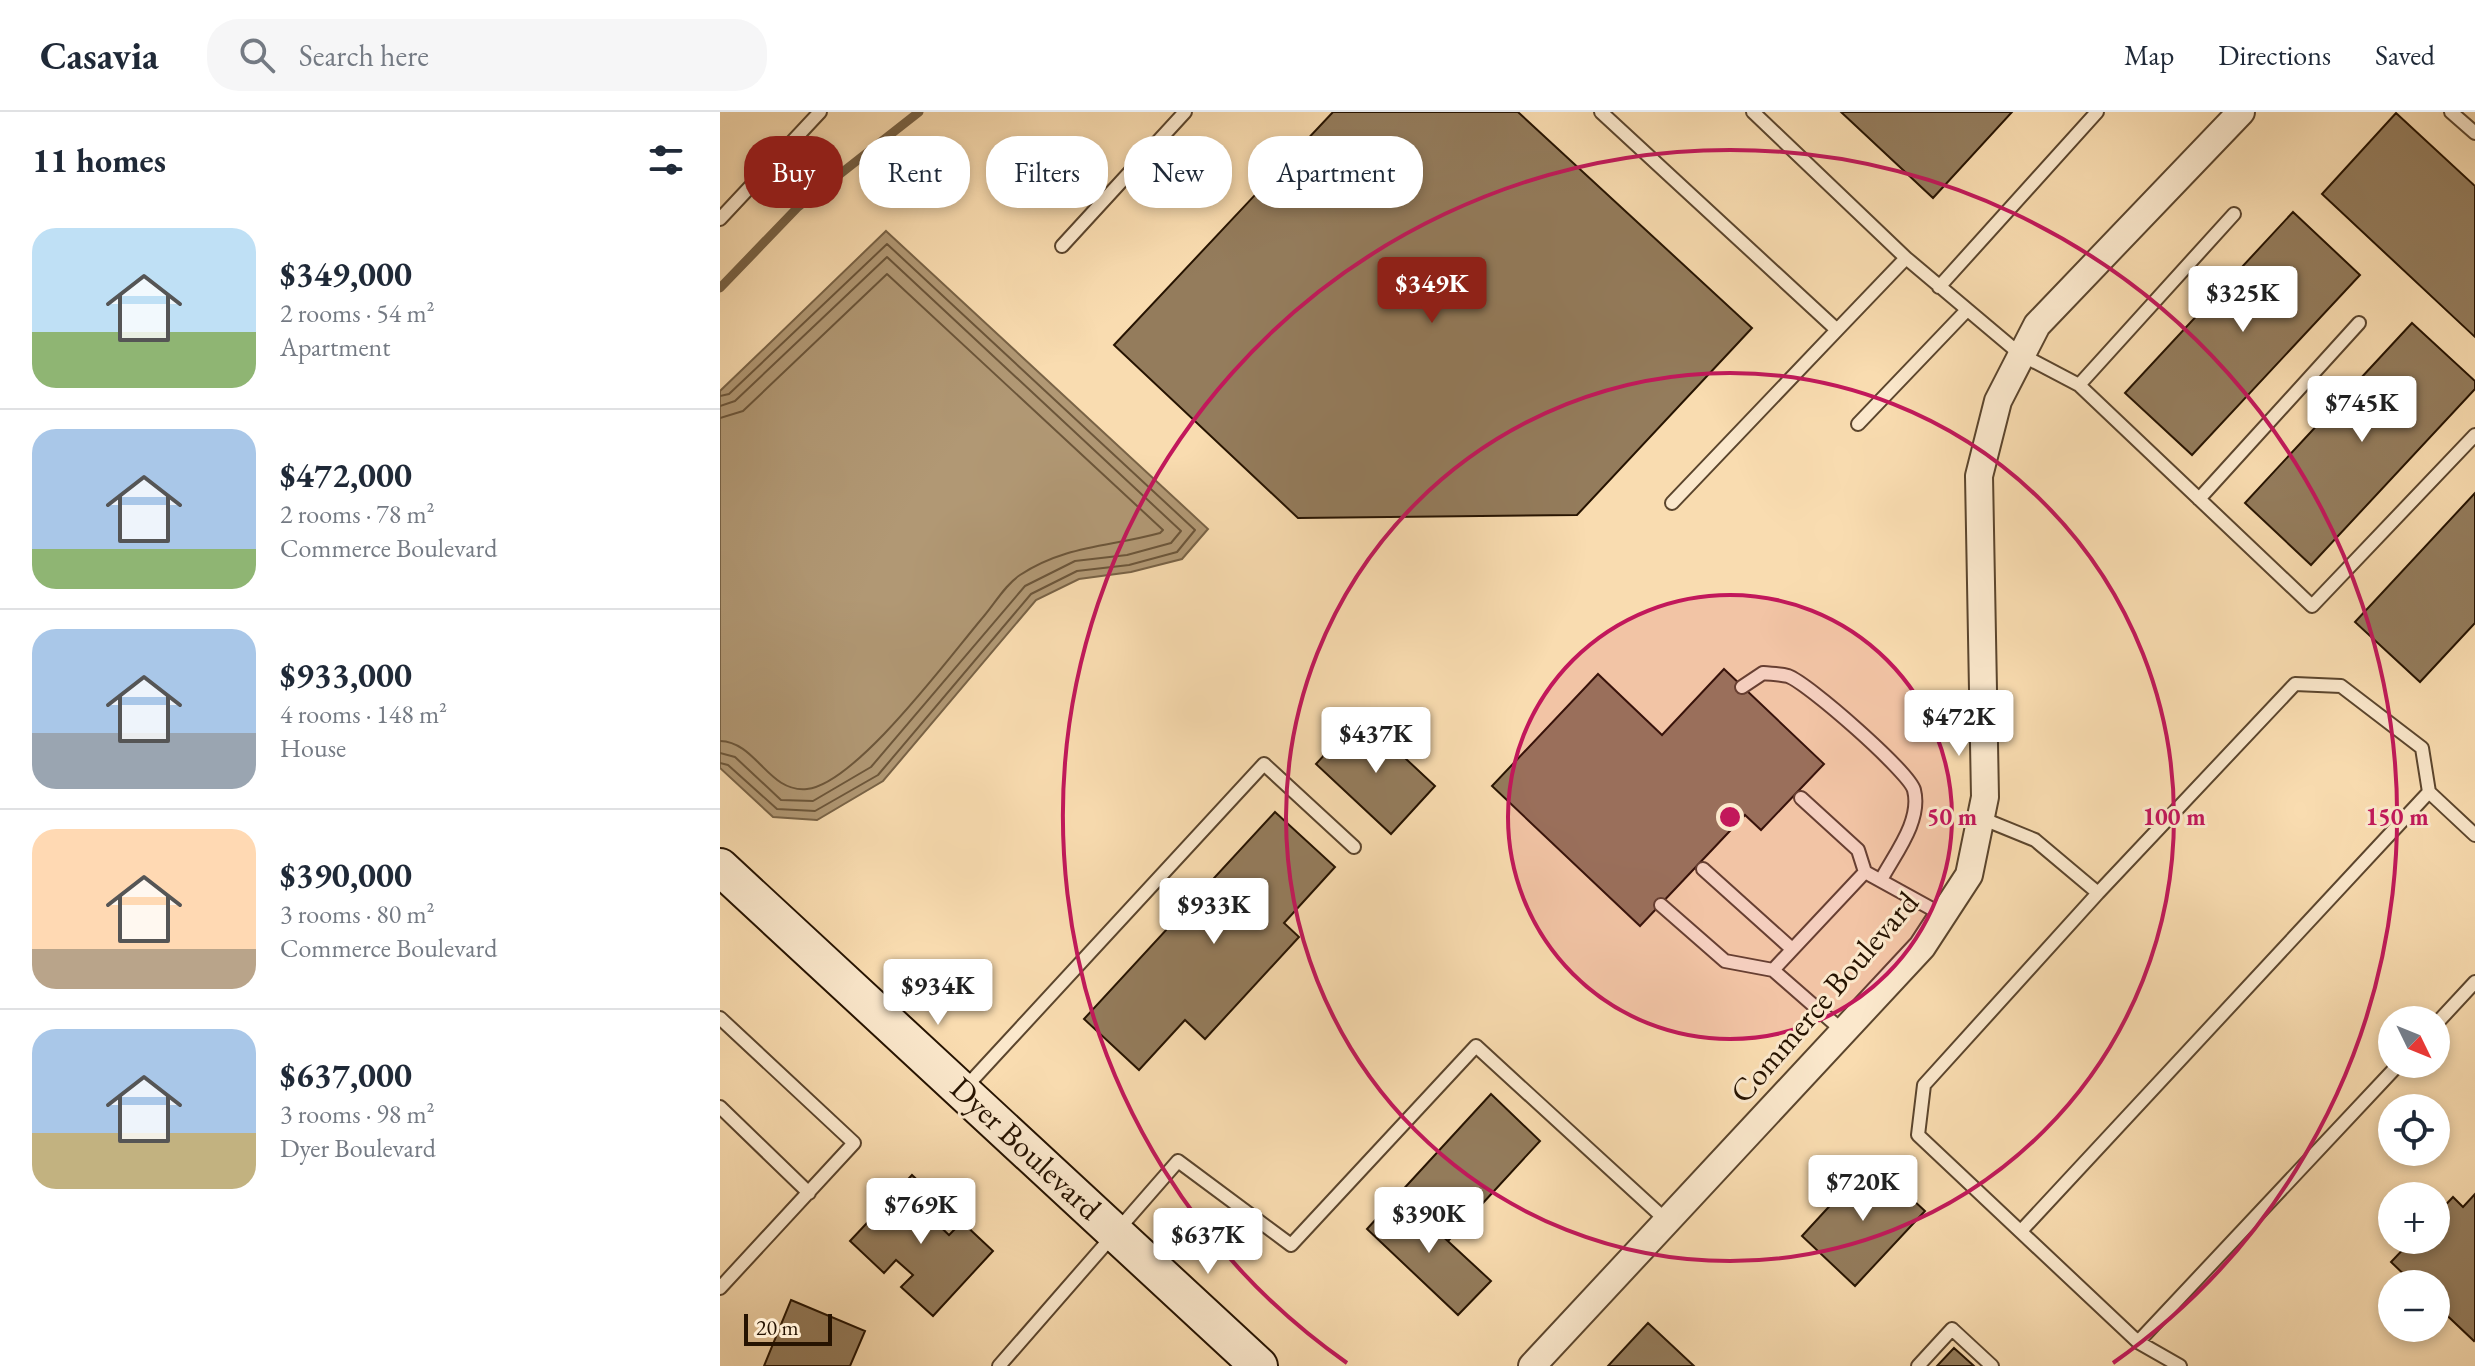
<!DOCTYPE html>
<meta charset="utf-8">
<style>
:root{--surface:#fff;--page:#f6f6f7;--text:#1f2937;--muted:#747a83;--line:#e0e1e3;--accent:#8f2418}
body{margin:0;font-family:"EB Garamond",serif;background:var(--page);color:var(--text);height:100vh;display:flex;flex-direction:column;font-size:30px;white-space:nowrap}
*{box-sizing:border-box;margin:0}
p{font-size:26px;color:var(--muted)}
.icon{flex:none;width:44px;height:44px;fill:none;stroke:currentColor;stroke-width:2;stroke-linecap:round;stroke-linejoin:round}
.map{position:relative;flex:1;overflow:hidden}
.drawer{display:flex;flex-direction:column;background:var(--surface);width:720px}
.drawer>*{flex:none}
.banner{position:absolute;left:24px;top:24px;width:760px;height:72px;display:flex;gap:16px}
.needle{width:52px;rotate:133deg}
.controls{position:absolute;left:1658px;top:894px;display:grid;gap:16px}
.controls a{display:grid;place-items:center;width:72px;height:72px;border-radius:50%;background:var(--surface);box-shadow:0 4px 12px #0003;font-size:40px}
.scale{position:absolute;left:24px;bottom:20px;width:88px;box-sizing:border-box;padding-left:8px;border:4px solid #261301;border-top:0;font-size:22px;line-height:28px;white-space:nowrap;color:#261301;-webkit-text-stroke:6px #fbe8cc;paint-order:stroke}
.price{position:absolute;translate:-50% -68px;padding:0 18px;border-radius:8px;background:#fff;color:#222;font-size:26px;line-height:52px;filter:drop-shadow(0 2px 4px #0008)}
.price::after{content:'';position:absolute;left:50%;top:48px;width:24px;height:18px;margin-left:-12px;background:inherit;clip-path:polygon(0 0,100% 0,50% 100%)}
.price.selected{background:var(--accent);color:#fff}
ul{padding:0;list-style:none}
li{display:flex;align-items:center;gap:24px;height:200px;padding:0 32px}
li+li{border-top:2px solid var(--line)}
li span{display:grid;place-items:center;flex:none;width:224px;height:160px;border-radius:24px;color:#555}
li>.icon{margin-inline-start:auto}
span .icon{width:96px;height:96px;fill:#fffc;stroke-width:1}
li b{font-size:34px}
h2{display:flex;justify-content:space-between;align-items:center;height:96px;padding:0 32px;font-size:34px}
.pill{padding:0 28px;border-radius:32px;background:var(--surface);box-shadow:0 4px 12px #0003;font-size:28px;line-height:72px}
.pill.selected{background:var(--accent);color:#fff}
header{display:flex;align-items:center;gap:48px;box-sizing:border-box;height:112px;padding:0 40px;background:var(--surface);border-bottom:2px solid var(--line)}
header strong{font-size:38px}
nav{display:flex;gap:44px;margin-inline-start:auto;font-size:28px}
.search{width:560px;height:72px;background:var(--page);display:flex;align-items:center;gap:20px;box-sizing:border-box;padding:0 28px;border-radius:32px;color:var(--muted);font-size:30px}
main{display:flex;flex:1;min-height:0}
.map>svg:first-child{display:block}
</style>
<header>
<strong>Casavia</strong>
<div class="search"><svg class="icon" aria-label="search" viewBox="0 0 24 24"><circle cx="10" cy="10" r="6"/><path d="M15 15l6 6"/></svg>Search here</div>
<nav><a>Map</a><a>Directions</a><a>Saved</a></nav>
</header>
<main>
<section class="drawer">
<h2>11 homes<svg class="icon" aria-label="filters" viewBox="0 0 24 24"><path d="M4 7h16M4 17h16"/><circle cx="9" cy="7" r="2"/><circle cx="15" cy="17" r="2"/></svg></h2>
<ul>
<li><span style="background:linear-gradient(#bfe0f5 65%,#8fb573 0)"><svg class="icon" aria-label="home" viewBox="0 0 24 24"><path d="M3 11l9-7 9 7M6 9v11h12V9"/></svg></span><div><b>$349,000</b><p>2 rooms · 54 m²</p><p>Apartment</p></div></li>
<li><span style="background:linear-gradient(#a9c7e8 75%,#8fb573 0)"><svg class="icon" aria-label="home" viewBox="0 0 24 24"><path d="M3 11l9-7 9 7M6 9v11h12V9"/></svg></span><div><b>$472,000</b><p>2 rooms · 78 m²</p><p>Commerce Boulevard</p></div></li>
<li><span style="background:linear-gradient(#a9c7e8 65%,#9aa5b1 0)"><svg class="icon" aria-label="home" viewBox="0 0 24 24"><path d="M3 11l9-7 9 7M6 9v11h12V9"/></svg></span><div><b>$933,000</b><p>4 rooms · 148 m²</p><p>House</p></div></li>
<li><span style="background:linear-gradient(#ffd9b3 75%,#b9a48a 0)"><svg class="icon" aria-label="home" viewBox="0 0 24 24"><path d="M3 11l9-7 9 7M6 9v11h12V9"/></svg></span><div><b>$390,000</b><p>3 rooms · 80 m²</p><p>Commerce Boulevard</p></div></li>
<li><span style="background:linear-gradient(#a9c7e8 65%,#c2b280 0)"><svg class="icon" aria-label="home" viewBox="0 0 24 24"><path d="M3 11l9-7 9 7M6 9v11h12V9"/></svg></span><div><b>$637,000</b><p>3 rooms · 98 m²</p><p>Dyer Boulevard</p></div></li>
</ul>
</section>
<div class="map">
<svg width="1755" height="1254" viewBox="0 0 1755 1254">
<rect width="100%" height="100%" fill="#f9dcb0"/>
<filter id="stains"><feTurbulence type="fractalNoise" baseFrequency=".0025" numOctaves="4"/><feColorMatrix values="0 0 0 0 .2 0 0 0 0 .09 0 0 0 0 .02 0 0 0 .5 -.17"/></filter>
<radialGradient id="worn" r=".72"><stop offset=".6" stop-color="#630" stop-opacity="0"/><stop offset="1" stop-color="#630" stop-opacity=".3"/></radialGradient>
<path fill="#b19874" stroke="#796346" stroke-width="2" d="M166 119 488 417 462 447 411 460 359 467 316 488 163 669 97 708 53 705 0 656V279Z"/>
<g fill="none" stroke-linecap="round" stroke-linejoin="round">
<path stroke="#6c563a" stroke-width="2" d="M0 284 9 282 167 132 475 418 457 440 409 453 357 459 311 482 158 663 95 699 57 697 8 653 0 651
M0 294 15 289 167 145 461 419 451 431 407 443 355 449 305 474 151 655 93 689 61 688 15 645 0 641
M0 306 23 299 167 162 443 418 440 421C389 435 346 433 300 463 286 472 275 491 264 504 230 544 136 672 87 677 48 681 37 630 0 629"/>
<path stroke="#796346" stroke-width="9" d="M0 176 78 95 199 0"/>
</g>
<path fill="#947c5c" stroke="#261301" stroke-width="2" d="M613 0H798L1032 216 857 403 578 406 394 233Z
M1121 0H1292L1213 86Z
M1676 1 1755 74V225L1602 82Z
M1573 100 1640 163 1472 343 1405 281Z
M1692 211 1755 269V277L1591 453 1525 391Z
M1755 381V511L1700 570 1635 510Z
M1004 557 1104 652 1041 718 1025 703 920 814 772 674 878 562 942 623Z
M640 604 715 674 671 722 596 652Z
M555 700 615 755 564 811 579 825 485 927 465 908 419 958 364 907Z
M771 982 820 1029 728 1129 678 1083Z
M1151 1049 1205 1099 1135 1174 1082 1124Z
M192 1063 223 1092 211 1106 229 1123 242 1110 273 1139 213 1204 181 1175 193 1163 176 1148 164 1161 130 1129Z
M1755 1082V1228L1754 1229 1716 1193V1172H1694L1671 1150 1692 1128H1716V1103L1733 1085 1743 1095Z
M678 1083 771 1169 738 1203 647 1117Z
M71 1188 145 1219 130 1254H44Z
M928 1211 974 1254H888Z
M1234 1236 1254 1254H1217Z"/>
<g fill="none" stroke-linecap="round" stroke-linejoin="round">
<defs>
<path id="service" d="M881 0 1117 218 1186 146 1300 242 1359 273 1592 494 1755 323
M1033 0 1186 146
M1731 0 1755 21
M0 107 100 0
M342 134 465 0
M1219 175 1377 0
M1359 273 1514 102
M1138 312 1247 198
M1479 387 1639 211
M952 391 1117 218
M1022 575 1043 561C1051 562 1060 562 1068 564 1088 571 1189 660 1194 678 1202 709 1174 743 1161 768
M1081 686 1138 738 1145 760
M1261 706 1315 728 1378 781 1204 973 1198 1023 1418 1230 1460 1254
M983 757 1072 837
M1378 781 1575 572 1621 574 1702 636 1709 680
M941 793 1005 849 1053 858
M0 906 134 1031 0 1176
M1716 912 1755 870
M1124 920 1053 858 1145 760 1223 803
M244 977 544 652 634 735
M0 995 89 1081
M1301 1119 1709 680 1755 723
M1418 1230 1679 952
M279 1254 458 1049 571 1133 756 934 947 1109
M1198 1254 1232 1217 1272 1254"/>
<path id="minor" d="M812 1254 1202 835 1249 763 1265 685 1259 364 1278 289 1317 213 1521 0"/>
<path id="secondary" d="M0 755 539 1254"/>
</defs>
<use href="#service" stroke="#5b452d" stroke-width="16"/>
<use href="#minor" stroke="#5b452d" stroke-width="30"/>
<use href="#secondary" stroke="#261301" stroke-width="40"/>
<use href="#service" stroke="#fbe8cc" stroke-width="12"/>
<use href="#minor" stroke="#fbe8cc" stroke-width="26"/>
<use href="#secondary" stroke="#fbe8cc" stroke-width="36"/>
</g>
<circle cx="1010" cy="705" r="222" fill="#c2185b" fill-opacity=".12"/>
<g fill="none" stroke="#c2185b" stroke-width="4">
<circle cx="1010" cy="705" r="222"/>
<circle cx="1010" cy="705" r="444"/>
<path d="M627 1251A667 667 0 1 1 1393 1251"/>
</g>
<g text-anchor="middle" stroke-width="6" stroke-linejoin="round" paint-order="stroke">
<g font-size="32" fill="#261301" stroke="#fbe8cc">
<text transform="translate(1104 885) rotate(-49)" y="11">Commerce Boulevard</text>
<text transform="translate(306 1036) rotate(43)" y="11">Dyer Boulevard</text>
</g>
</g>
<circle cx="1010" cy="705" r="12" fill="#c2185b" stroke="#fbe8cc" stroke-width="4"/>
<g font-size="24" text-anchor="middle" font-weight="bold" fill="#c2185b" stroke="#fbe8cc" stroke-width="6" stroke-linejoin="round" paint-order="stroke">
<text x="1232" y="713">50 m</text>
<text x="1454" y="713">100 m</text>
<text x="1677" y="713">150 m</text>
</g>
<rect width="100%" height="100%" filter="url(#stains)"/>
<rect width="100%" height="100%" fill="url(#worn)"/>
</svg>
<div class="controls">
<a><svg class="needle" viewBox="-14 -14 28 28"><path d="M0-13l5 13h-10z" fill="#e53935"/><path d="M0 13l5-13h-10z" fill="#747a83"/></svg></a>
<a><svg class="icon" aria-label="locate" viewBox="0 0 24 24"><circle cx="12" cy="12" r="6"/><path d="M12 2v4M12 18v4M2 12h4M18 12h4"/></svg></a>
<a>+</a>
<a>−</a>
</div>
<div class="scale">20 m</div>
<b class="price selected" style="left:712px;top:213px">$349K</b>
<b class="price" style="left:1523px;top:222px">$325K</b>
<b class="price" style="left:1642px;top:332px">$745K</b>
<b class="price" style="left:1239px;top:646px">$472K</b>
<b class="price" style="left:656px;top:663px">$437K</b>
<b class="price" style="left:494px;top:834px">$933K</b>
<b class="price" style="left:218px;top:915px">$934K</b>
<b class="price" style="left:1143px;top:1111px">$720K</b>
<b class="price" style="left:201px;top:1134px">$769K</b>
<b class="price" style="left:709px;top:1143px">$390K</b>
<b class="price" style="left:488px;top:1164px">$637K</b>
<div class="banner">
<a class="pill selected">Buy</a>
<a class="pill">Rent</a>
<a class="pill">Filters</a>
<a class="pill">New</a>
<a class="pill">Apartment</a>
</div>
</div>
</main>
